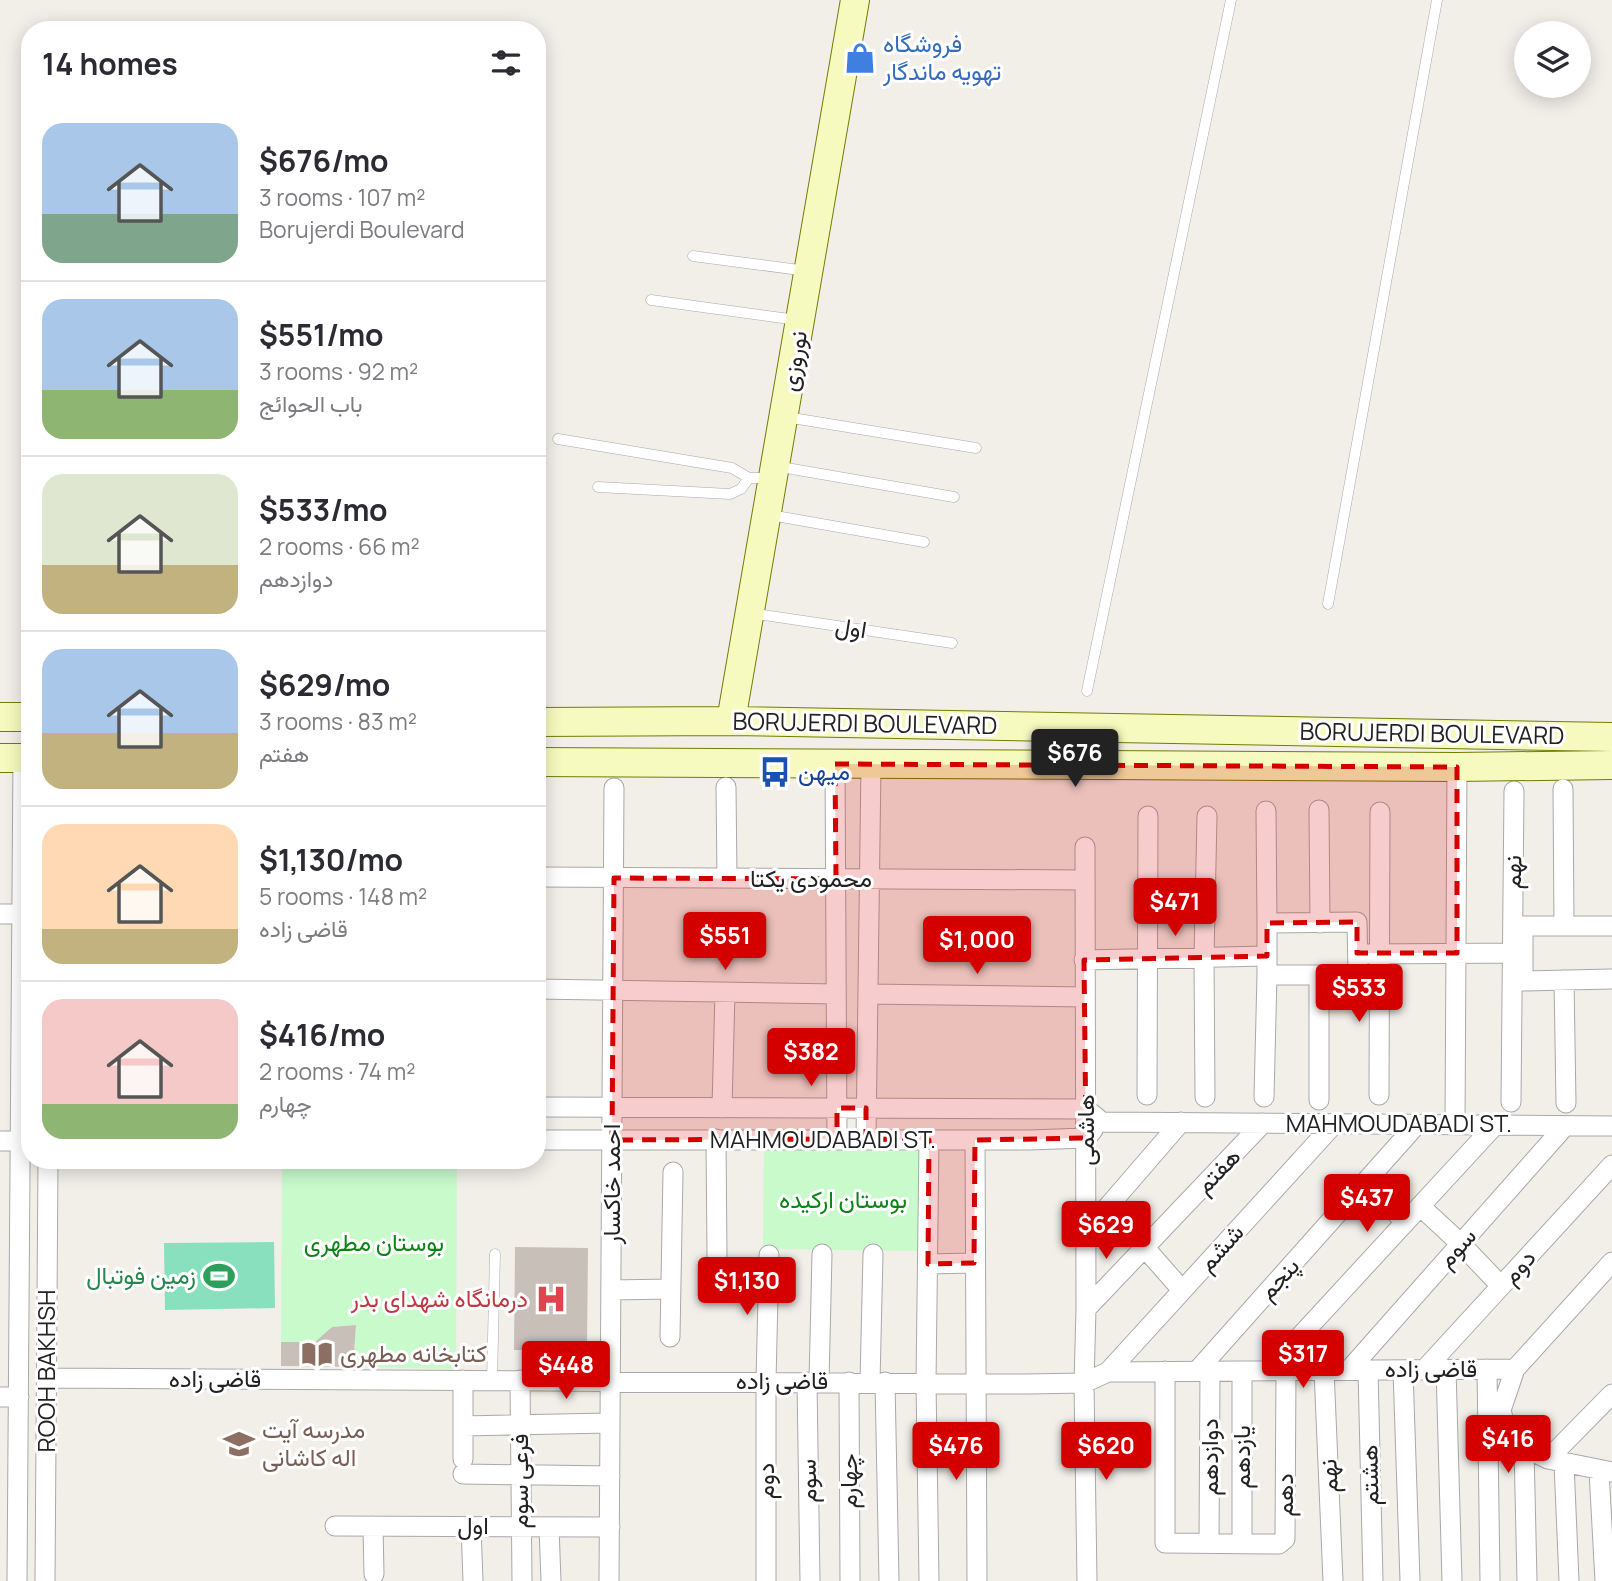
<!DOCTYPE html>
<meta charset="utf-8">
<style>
:root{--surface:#fff;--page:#f2f2f3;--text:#2b2b33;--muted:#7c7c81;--line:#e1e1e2;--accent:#d40000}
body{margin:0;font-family:Manrope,Vazirmatn,sans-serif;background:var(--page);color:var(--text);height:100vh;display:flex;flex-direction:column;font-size:26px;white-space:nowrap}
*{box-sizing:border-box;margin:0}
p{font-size:23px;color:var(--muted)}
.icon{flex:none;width:38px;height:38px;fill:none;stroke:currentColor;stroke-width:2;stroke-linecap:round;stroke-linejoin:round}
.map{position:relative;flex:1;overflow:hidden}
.panel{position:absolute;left:21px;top:21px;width:525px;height:1148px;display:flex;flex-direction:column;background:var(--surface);border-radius:28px;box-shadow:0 4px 18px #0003}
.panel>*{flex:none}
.controls{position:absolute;left:1514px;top:21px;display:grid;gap:14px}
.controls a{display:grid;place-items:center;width:77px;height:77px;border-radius:50%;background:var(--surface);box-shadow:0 4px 18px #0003;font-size:35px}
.price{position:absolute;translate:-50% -60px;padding:0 16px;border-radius:7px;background:var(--accent);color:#fff;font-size:23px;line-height:46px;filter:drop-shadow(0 2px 4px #0008)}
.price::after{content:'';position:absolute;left:50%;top:42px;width:21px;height:16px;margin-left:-10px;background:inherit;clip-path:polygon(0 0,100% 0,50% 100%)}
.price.active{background:#222;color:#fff}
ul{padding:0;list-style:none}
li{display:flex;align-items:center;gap:21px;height:175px;padding:0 21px}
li+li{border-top:2px solid var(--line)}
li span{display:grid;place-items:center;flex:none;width:196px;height:140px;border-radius:21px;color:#555}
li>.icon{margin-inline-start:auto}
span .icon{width:84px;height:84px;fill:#fffc;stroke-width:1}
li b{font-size:30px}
h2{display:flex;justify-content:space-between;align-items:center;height:84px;padding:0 21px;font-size:30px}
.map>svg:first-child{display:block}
</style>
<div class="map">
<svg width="1612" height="1581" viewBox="0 0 1612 1581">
<rect width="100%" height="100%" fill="#f2efe9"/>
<path fill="#c8facc" d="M764 1149 924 1151 922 1251 763 1249Z
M282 1160H457L456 1369 353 1367 356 1325 332 1327 315 1342H281Z"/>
<path fill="#88e0be" d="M274 1242 275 1308 165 1310 164 1243Z"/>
<path fill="#c7bfb8" d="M515 1247 588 1248 587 1351 514 1350Z
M356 1325 353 1367 281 1366V1342H315L332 1327Z"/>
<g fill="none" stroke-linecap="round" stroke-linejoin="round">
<defs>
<path id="lane" d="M693 256 807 271
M651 300 797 320
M786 417 976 448
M558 439 732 468 749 478H769
M775 466 954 497
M598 487 730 494 741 489 749 478
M770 515 924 542
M1328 604 1437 0
M750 613 952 643
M1087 691 1231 0
M492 1380 495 1254"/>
<path id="street" d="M835 764 837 1139
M726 787 727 878
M1563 789 1564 926
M1319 810 1320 923
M1266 811 1267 923
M1085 847 1086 1309 1084 1383 1087 1581
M537 877 1085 880
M0 914H22
M1357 922 1358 975H1267V923Z
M1612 926H1523V981L1612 979
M1366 954 1523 953
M1084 960 1267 956
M1564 980 1566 1103
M537 989 836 994
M868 994 1085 997
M1147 1095 1148 816
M1379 1095 1380 812
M1205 1097 1204 957 1207 816
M1264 1097 1267 975
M1319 1100V975
M1511 1102 1514 791
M537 1107 1086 1109 1102 1122 1612 1126
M722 1108 725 992
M1455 1125 1457 767
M716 1139 717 1255
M866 1139 871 764
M537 1140H1029L1086 1138 1093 1130
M929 1140 926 1382 929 1581
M975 1140 977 1581
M0 1141H30
M1366 1182 1405 1222
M1420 1206 1461 1244 1501 1286
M1086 1232 1181 1122
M1145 1248 1182 1290
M1612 1262 1515 1369 1501 1410 1505 1426 1524 1447 1548 1459 1612 1472
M928 1264 974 1263
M611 1290 671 1289
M1086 1309 1263 1123
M670 1337 673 1172
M1425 1369 1612 1165
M1446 1369 1452 1581
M1487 1369 1490 1581
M1269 1370 1495 1125
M1324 1370 1333 1581
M1349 1370 1565 1126
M1368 1370 1373 1581
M1403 1370 1410 1581
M1165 1371V1543L1279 1544 1285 1539 1286 1370
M1197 1371 1417 1124
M1108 1372 1334 1124
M47 1378 1027 1384 1084 1383 1108 1372 1515 1369
M520 1380 522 1581
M807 1382 810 1581
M819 1382 822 1254
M849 1382 850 1581
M870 1382 873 1254
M885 1382 889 1581
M0 1397H19
M463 1426 610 1423
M1524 1447 1527 1581
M463 1459V1380
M1548 1459 1612 1394
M1564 1463 1569 1581
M1599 1471 1605 1581
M463 1474 610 1476
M335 1526 610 1527
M373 1526 374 1574
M471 1526 473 1581
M549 1527 551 1581
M1209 1543 1210 1371
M1242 1544V1371
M17 1581 23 758
M45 1581 48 1160
M609 1581 614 788
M766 1581V1381L769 1255"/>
<path id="secondary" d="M0 717H30
M731 721 855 0
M537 722 731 721 1612 737
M0 758H30
M537 762 1457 767 1612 765"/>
</defs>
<use href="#lane" stroke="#a9a9a9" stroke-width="11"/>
<use href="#street" stroke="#a9a9a9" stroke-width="21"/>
<use href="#secondary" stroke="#707d05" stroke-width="30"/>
<use href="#lane" stroke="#fff" stroke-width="10"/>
<use href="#street" stroke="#fff" stroke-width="19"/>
<use href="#secondary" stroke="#f7fabf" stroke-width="28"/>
</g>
<path fill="#d40000" fill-opacity="0.2" stroke="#d40000" stroke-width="5" stroke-dasharray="14 9" stroke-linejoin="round" d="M835 764 1457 767V953H1357V922L1267 923V956L1084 960 1086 1138 975 1140 974 1263 928 1264 929 1140 866 1139V1108H837V1139L612 1140 614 878 836 879Z"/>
<defs>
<symbol id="shop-bare" viewBox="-9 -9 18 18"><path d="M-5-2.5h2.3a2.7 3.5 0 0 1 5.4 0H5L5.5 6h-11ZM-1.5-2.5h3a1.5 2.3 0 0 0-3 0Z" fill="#3f7fe0" stroke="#fff" stroke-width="2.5" paint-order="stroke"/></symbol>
<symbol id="bus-bare" viewBox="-9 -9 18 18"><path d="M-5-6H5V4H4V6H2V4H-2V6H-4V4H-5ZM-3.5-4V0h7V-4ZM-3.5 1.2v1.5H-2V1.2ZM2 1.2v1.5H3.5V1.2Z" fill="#1a4fb4" stroke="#fff" stroke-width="2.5" paint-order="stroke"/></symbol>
<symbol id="stadium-bare" viewBox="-9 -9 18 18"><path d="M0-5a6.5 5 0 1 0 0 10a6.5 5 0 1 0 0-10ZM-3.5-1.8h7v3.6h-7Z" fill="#2e9e5b" stroke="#fff" stroke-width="2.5" paint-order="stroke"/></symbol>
<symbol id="hospital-bare" viewBox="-9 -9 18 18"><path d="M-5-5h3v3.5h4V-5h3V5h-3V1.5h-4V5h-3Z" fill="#e0444e" stroke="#fff" stroke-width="2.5" paint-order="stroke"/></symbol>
<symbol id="library-bare" viewBox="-9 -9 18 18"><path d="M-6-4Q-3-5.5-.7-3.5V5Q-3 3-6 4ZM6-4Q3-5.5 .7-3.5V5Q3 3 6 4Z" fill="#8d6e63" stroke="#fff" stroke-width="2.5" paint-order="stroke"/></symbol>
<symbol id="school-bare" viewBox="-9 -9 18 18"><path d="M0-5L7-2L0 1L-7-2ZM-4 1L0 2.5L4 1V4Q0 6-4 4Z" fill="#8d6e63" stroke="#fff" stroke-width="2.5" paint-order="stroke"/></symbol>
</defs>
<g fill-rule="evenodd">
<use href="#shop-bare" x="838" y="36" width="44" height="44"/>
<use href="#bus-bare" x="753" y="750" width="44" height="44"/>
<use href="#stadium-bare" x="197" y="1254" width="44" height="44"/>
<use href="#hospital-bare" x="529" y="1277" width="44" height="44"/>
<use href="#library-bare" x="295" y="1332" width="44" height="44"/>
<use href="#school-bare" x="217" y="1422" width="44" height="44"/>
</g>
<g text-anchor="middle" stroke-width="6" stroke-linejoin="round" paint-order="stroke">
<g font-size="24" fill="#366cbe" stroke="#fff" text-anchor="start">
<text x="883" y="52">فروشگاه<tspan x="883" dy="28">تهویه ماندگار</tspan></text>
</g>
<g font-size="24" fill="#222" stroke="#fff">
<text transform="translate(794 361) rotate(-80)" y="8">نوروزی</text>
<text transform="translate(851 628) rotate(9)" y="8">اول</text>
<text transform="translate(865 724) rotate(1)" y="8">BORUJERDI BOULEVARD</text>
<text transform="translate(1432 734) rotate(1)" y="8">BORUJERDI BOULEVARD</text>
<text transform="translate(1513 872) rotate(-89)" y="8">نهم</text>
<text x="811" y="887">محمودی یکتا</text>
<text x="1399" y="1132">MAHMOUDABADI ST.</text>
<text transform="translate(1086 1130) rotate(-90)" y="8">هاشمی</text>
<text x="823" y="1148">MAHMOUDABADI ST.</text>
<text transform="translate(1218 1171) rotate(-46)" y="8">هفتم</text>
<text transform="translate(612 1184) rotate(-90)" y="8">احمد خاکسار</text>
<text transform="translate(1221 1248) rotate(-48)" y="8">ششم</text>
<text transform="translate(1457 1248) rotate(-48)" y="8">سوم</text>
<text transform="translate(1519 1267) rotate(-48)" y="8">دوم</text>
<text transform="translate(1279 1279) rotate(-48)" y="8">پنجم</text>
<text x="1431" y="1377">قاضی زاده</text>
<text transform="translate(47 1371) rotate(-90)" y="8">ROOH BAKHSH</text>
<text x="215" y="1387">قاضی زاده</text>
<text x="782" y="1389">قاضی زاده</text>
<text transform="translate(1210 1457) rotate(-90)" y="8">دوازدهم</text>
<text transform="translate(1242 1457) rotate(-90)" y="8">یازدهم</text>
<text transform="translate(1370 1475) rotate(-91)" y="8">هشتم</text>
<text transform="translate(1329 1476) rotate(-93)" y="8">نهم</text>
<text transform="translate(520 1481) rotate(-90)" y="8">فرعی سوم</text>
<text transform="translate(766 1481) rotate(-90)" y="8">دوم</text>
<text transform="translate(808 1481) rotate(-91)" y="8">سوم</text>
<text transform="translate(849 1481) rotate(-90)" y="8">چهارم</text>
<text transform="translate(1285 1495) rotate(-90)" y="8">دهم</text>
<text x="473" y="1534">اول</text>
</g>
<g font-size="24" fill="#164399" stroke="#fff" text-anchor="start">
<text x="798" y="780">میهن</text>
</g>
<g font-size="24" fill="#0c8416" stroke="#fff">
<text x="843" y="1208">بوستان ارکیده</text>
<text x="374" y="1251">بوستان مطهری</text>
</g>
<g font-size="24" fill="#27864d" stroke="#fff" text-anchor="end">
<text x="196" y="1284">زمین فوتبال</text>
</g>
<g font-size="24" fill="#be3a42" stroke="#fff" text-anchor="end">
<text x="528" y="1307">درمانگاه شهدای بدر</text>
</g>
<g font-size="24" fill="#785e54" stroke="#fff" text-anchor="start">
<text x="340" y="1362">کتابخانه مطهری</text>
<text x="262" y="1438">مدرسه آیت<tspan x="262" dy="28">اله کاشانی</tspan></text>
</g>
</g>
</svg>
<div class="controls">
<a><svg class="icon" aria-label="layers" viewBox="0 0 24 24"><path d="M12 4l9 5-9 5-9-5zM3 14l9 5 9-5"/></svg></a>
</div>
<b class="price active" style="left:1075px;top:789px">$676</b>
<b class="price" style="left:1175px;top:938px">$471</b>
<b class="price" style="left:725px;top:972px">$551</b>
<b class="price" style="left:977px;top:976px">$1,000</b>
<b class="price" style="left:1359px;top:1024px">$533</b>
<b class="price" style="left:811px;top:1088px">$382</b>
<b class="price" style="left:1367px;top:1234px">$437</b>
<b class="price" style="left:1106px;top:1261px">$629</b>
<b class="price" style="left:747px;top:1317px">$1,130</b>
<b class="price" style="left:1303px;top:1390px">$317</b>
<b class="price" style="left:566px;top:1401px">$448</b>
<b class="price" style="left:1508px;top:1475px">$416</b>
<b class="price" style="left:956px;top:1482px">$476</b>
<b class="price" style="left:1106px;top:1482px">$620</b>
<section class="panel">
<h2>14 homes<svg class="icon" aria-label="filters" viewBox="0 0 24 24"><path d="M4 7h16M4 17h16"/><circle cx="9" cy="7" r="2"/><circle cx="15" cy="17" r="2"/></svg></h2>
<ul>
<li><span style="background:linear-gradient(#a9c7e8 65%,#7fa58c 0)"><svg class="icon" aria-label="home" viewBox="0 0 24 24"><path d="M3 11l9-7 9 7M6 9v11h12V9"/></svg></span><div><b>$676/mo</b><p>3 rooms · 107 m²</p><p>Borujerdi Boulevard</p></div></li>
<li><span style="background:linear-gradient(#a9c7e8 65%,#8fb573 0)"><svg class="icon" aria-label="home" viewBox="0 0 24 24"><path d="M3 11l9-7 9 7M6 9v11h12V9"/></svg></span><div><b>$551/mo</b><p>3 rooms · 92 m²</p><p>باب الحوائج</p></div></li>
<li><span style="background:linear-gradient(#dfe7d0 65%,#c2b280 0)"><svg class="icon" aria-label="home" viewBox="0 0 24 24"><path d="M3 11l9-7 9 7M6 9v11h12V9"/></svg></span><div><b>$533/mo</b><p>2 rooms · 66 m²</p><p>دوازدهم</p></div></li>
<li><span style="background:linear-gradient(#a9c7e8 60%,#c2b280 0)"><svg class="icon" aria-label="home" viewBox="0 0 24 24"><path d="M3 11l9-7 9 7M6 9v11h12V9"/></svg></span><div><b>$629/mo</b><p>3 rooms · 83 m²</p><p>هفتم</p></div></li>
<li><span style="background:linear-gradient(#ffd9b3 75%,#c2b280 0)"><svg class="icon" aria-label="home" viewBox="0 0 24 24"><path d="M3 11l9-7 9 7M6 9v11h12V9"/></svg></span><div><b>$1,130/mo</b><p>5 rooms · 148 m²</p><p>قاضی زاده</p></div></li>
<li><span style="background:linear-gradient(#f6c9c9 75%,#8fb573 0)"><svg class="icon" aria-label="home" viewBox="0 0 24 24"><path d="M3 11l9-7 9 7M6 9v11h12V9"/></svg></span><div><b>$416/mo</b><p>2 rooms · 74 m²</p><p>چهارم</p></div></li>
</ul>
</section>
</div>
